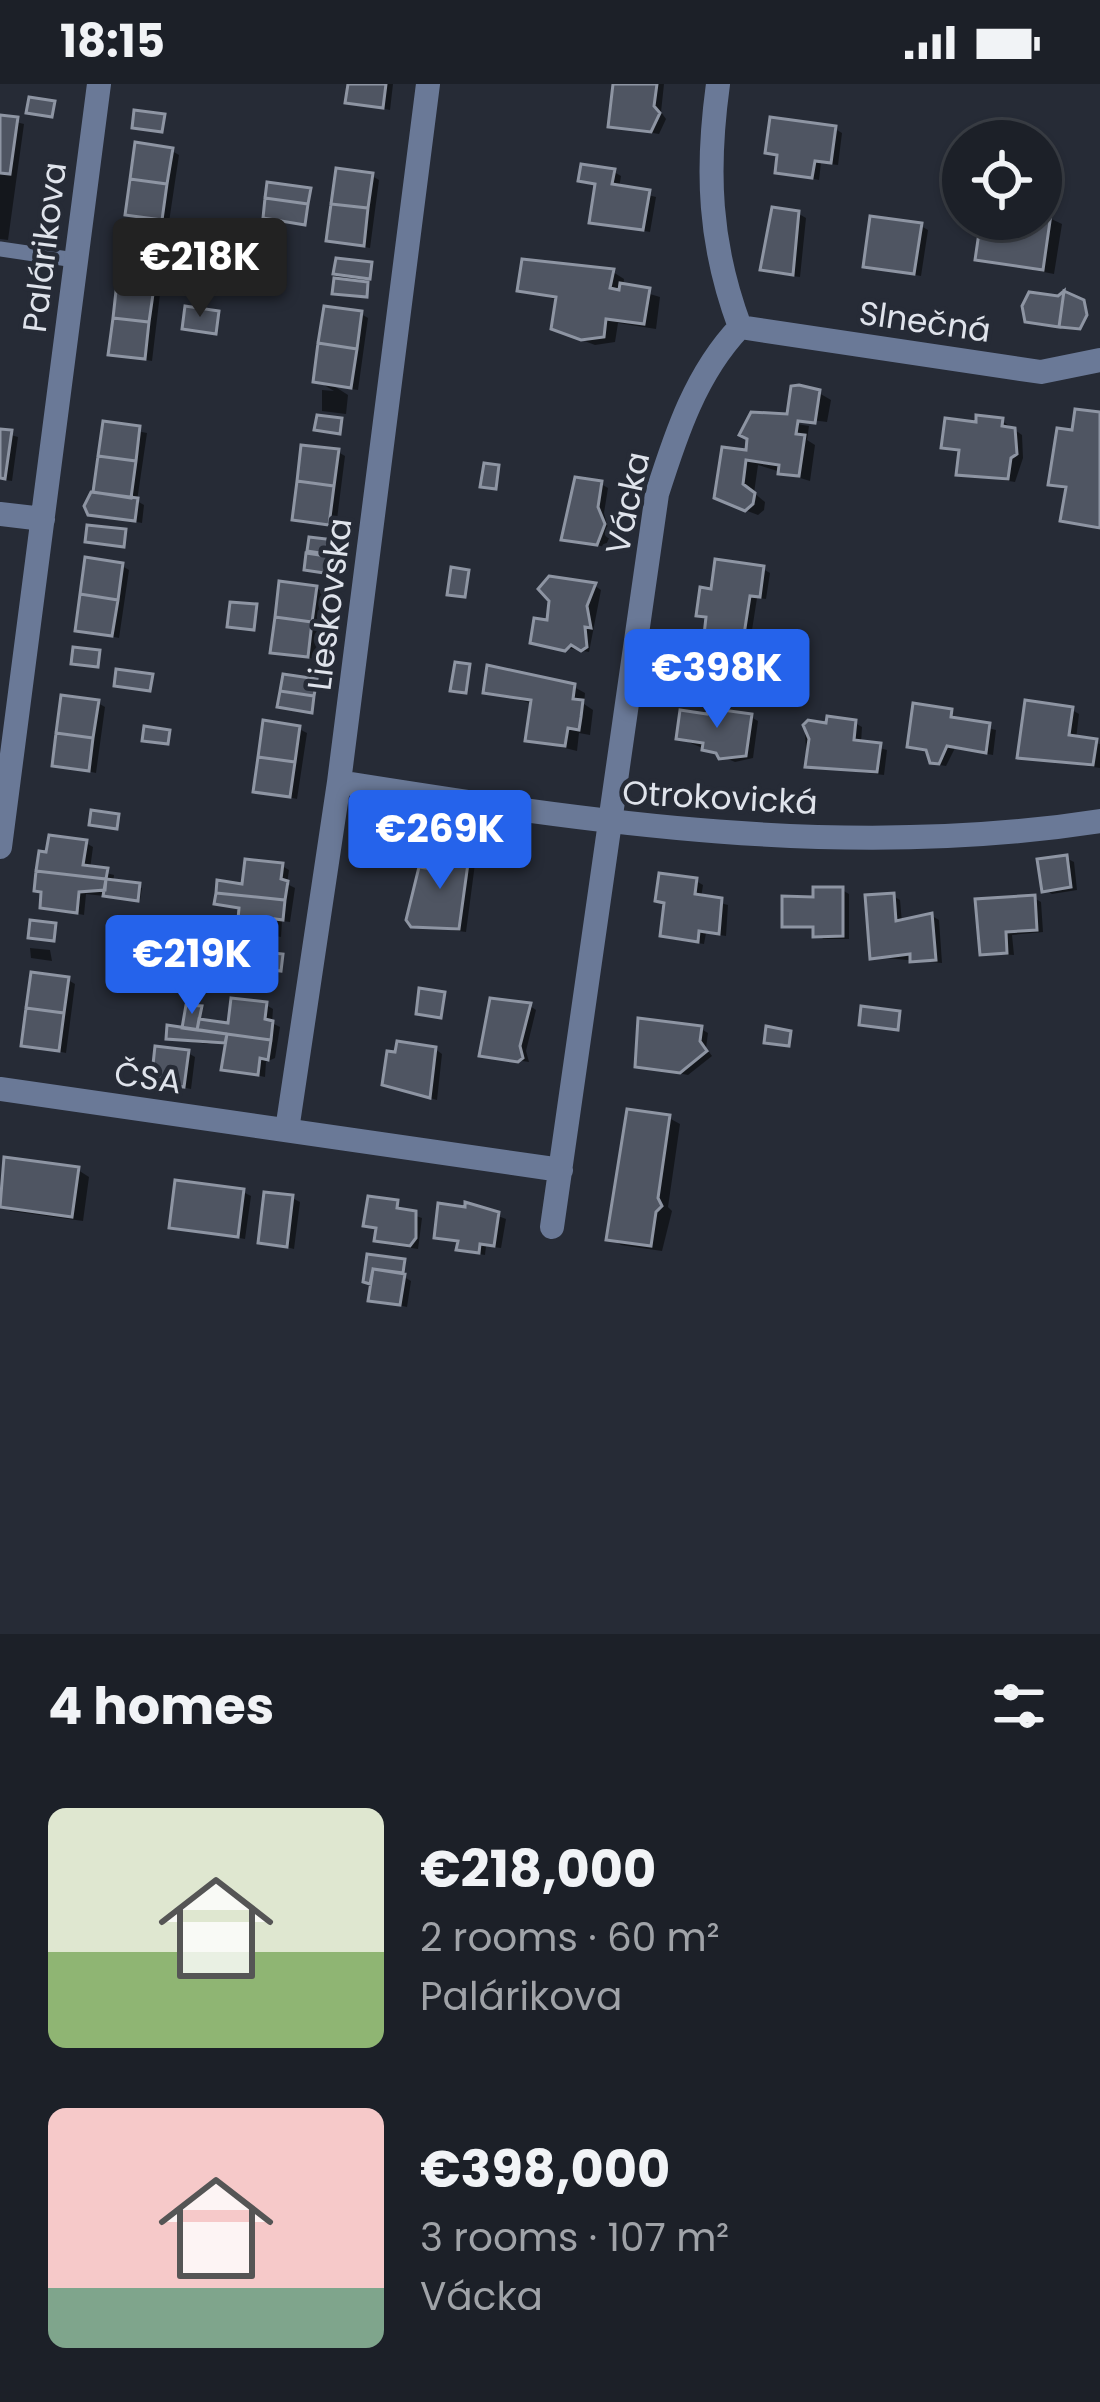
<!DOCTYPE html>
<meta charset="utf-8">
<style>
:root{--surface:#1c2028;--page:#252830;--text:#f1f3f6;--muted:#a0a3a8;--line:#3a3e45;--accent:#2563eb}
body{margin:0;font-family:Poppins,sans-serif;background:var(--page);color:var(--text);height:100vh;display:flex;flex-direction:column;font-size:45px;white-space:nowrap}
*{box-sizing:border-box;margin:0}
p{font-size:39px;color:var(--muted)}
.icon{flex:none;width:66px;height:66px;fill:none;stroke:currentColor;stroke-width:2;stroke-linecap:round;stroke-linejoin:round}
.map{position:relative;height:1550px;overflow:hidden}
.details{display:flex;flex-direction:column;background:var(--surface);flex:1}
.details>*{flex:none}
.fabs{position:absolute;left:942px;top:36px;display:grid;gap:24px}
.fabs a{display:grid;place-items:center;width:120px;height:120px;border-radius:50%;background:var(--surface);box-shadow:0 3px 9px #0004,0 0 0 3px var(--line);font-size:60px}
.price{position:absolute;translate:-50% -102px;padding:0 27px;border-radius:12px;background:var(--accent);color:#fff;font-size:39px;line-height:78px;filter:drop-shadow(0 3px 6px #0008)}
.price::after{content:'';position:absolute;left:50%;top:72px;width:36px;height:27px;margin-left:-18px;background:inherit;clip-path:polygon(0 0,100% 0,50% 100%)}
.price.active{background:#222;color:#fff}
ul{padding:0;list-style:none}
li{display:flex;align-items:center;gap:36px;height:300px;padding:0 48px}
li span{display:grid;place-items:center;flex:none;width:336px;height:240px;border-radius:18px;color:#555}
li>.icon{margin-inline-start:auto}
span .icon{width:144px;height:144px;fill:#fffc;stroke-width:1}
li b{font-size:51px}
h2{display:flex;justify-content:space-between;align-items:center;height:144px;padding:0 48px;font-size:51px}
.status{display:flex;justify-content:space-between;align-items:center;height:84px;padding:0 60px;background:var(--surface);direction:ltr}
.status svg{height:33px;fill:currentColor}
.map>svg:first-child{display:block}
</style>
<div class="status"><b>18:15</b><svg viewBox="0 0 49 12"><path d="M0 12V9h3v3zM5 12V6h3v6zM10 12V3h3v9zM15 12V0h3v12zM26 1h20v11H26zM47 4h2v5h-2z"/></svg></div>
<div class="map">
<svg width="1100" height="1550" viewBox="0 0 1100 1550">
<rect width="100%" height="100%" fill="#262b36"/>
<path fill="#0007" d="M351 0H393L390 26 349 17Z
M616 0H664L661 28 666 35 659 50 611 42Z
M0 34 24 40 8 156 0 155Z
M835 45 842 49 838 81 821 79 819 96 778 87 780 72 768 68Z
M172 67 179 71 169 138 129 129Z
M614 88 621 92 619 104 656 113 650 148 593 137 598 101 582 96Z
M372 92 379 96 370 164 330 156Z
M1041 93 1049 98 1045 132 1062 140 1054 190 979 175 987 135H1041Z
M799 130 806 134 800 193 770 189 763 185Z
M921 142 928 146 921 192 866 182Z
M613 188 624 195 623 202 660 213 656 245 618 239 615 258 595 261 566 250 558 216 520 206Z
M153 206 160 210 152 277 111 269Z
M361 230 368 234 358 306 334 302 348 311 346 330 322 327V306L334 307 316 296Z
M819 309 831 316 827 338 797 334V340L809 342 807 356 815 361 810 397 758 381 754 409 765 418 764 426 758 431 729 420 748 369Z
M1100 331V446L1064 436 1068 407 1051 399 1075 350Z
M948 337H1002L1022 351 1023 374 1015 398 959 389 962 368 944 362Z
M106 341 147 349 137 417 144 421 142 439 91 429Z
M0 348 18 353 12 397 0 395Z
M338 368 345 372 336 443 302 439 295 434Z
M601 400 608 404 604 429 610 452 605 463 564 454Z
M337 460 333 489 309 486 328 473 311 465Z
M122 482 129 486 119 554 78 545Z
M763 485 770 489 766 515 757 514 750 559 707 549 706 534 699 530 713 508Z
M595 502 601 506 589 568 534 558Z
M316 504 323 508 315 575 273 567Z
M574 603 585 609 584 620 593 626 590 651 579 649 577 667 529 655 534 620 486 607Z
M98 619 105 623 96 689 55 680Z
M1072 626 1079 630 1076 655 1100 660V684L1020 672Z
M951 628 958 637 996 646 993 671 955 664 946 682 940 681 930 668 910 662Z
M751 633 758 637 753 674 735 678 679 654Z
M855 639 862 643 861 659 887 666 884 691 807 682 805 649 810 640Z
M299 645 307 649 297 715 256 706Z
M86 759 93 763 90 785 114 791 113 799 142 804 140 816 86 810 84 831 43 823Z
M469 767 476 772 466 848 414 841 443 789Z
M1066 774 1074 778 1077 806 1052 810 1045 806Z
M282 782 289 786 287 800 295 804 290 838 282 837 281 853 240 845 242 825 217 818Z
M696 797 703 801 701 814 728 821 726 852 706 849 704 860 670 855 663 851 667 821 658 816Z
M842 806 849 810V855H823L816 845 785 841 816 816Z
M893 812 900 816 902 839 932 832 939 836 942 879 873 873Z
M1034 814 1041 818 1043 848 1012 851 1014 871 983 869Z
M30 864 50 866 52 877 31 874Z
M68 896 75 900 66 969 25 960Z
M266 921 273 925 272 939 280 943 275 974 266 978 265 993 225 985 229 955 207 960 171 955 201 925V938L231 942Z
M530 922 536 926 526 967 529 978 483 971Z
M701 945 708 949 706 964 712 972 688 991 638 981Z
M435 965 442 970 437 1016 390 1002Z
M188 969 195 973 191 1005 154 997Z
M669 1034 680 1040 668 1123 672 1127 662 1167 621 1161 609 1154Z
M6 1076 78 1086 89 1093 83 1137 11 1127 0 1121Z
M243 1108 251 1112 245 1155 172 1142Z
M292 1114 300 1118 294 1165 261 1157Z
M397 1119 404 1128 422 1134 418 1165 384 1160 377 1156 379 1145 367 1140Z
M441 1122H472L506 1135 501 1164 486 1162 485 1171 467 1168 460 1158 437 1152Z
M369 1173 406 1179 404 1193 411 1197 407 1223 371 1215Z"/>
<path fill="#4f5562" stroke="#8e95a3" stroke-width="3" d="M348 0H386L383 24 345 19Z
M613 0H657L654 22 660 29 651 48 608 43Z
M29 13 55 17 52 33 26 29Z
M134 26 165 30 162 48 132 44Z
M0 31 18 33 10 90 0 89Z
M770 33 836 42 831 79 815 77 812 94 775 89 777 71 765 69Z
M135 58 173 64 167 100 130 95Z
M581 80 615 85 612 100 650 106 643 146 589 139 595 100 578 97Z
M336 84 373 89 368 124 331 120Z
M130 95 167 100 162 136 125 131Z
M267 98 311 104 308 120 265 114Z
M265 114 308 120 305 141 263 134Z
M331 120 368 124 364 162 326 157Z
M772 123 799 127 793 191 760 186Z
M1041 129 1051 130 1043 186 975 176 981 135H1041Z
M870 132 922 139 914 190 863 183Z
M119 163 153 168 151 189 116 184Z
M336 174 372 178 370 195 333 190Z
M522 175 614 185 610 204 619 206 620 199 650 204 644 240 606 235 604 253 581 256 551 245 556 213 517 207Z
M334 194 368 198 367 213 332 210Z
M117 198 154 203 149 238 113 234Z
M1064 207 1084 216 1087 231 1080 245 1059 243Z
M1064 207 1059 243 1025 238 1022 222 1029 208 1058 212Z
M185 222 219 227 216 250 182 245Z
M324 222 362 227 357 265 318 259Z
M113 234 149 238 145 275 108 271Z
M318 259 357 265 351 304 313 298Z
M799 301 820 306 815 339 798 337 796 350 805 351 799 392 778 390 779 381 746 376 743 400 755 409 753 420 745 427 714 414 722 363 746 366 747 355 739 351 751 328 787 330 791 302Z
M1075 325 1100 328V444L1060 437 1066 403 1048 401 1057 344 1072 346Z
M317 331 342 334 340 350 314 346Z
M976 331 1003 334 1002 342 1015 344 1017 370 1011 374 1008 395 956 391 959 366 941 364 945 334 976 338Z
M103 337 140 342 136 377 98 372Z
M0 345 12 346 5 395 0 394Z
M301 361 339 365 334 402 297 397Z
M98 372 136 377 131 414 93 408Z
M484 379 499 381 496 405 480 403Z
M575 393 602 397 598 423 605 440 597 461 561 456Z
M297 397 334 402 329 441 292 436Z
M91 408 138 414 135 437 88 431 84 422Z
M87 441 126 445 124 463 85 458Z
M309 453 335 456 333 471 307 467Z
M306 469 333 473 331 490 304 486Z
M85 473 123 479 118 516 80 510Z
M715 475 764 482 760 513 750 512 743 557 704 551 706 533 696 532 700 503 711 505Z
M451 483 469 486 465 513 447 511Z
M549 492 596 499 587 522 591 544 585 543 587 563 581 567 571 561 565 567 530 559 534 534 547 536 549 517 538 505Z
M279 497 317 502 312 538 275 533Z
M80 510 118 516 112 552 75 547Z
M230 518 257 520 254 546 227 543Z
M275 533 312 538 308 573 270 569Z
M73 563 100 566 98 583 71 580Z
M455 578 470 580 466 609 450 607Z
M487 581 575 600 573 615 583 616 581 633 579 646 568 644 565 662 525 657 531 616 483 609Z
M116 585 153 590 150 607 114 602Z
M283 590 317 595 314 612 280 607Z
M280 607 314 612 312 629 277 623Z
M61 611 99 616 93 654 56 649Z
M1025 616 1073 623 1069 651 1097 655 1093 681 1017 674Z
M913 619 952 625 951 633 990 639 986 669 947 662 939 680 930 679 926 666 907 663Z
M708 624 752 630 746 672 719 675 716 669 702 666 703 659 676 655 680 626 707 630Z
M827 632 856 636 854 656 881 659 877 688 805 683 809 655 803 641 808 636 826 639Z
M263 636 300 642 295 678 258 673Z
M144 642 170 646 168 660 142 657Z
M56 649 93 654 89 687 52 682Z
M258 673 295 678 290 713 253 708Z
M91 726 119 730 117 745 89 741Z
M49 751 87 756 83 781 108 784 106 795 36 787 39 767 46 768Z
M444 761 470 765 459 845 411 843 406 836 419 783 440 786Z
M1067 771 1071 803 1042 808 1037 775Z
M245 775 283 779 281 795 288 797 285 816 216 809 217 796 242 800Z
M36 787 106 795 105 806 79 808 77 829 40 824 41 808 34 807Z
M659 789 697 794 695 810 722 814 719 850 699 847 698 858 660 852 664 819 655 817Z
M106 795 140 799 138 817 103 812Z
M813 803H843V852L813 853V843H782V812L813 813Z
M216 809 285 816 283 836 275 835 274 851 237 847 239 824 214 820Z
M894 809 896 837 932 829 936 876 910 878V870L870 875 865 811Z
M1035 811 1037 846 1006 848 1007 869 980 871 975 815Z
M30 836 56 839 54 857 28 854Z
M255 867 283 870 281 887 254 884Z
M31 888 69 893 64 929 26 924Z
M419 904 445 908 441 934 416 930Z
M231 914 267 918 265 935 273 937 271 956 197 946 199 935 228 939Z
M490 914 531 919 520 962 523 974 518 978 479 972Z
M186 921 202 922 197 946 182 944Z
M861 922 900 927 898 946 859 941Z
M26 924 64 929 59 967 21 962Z
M638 934 702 942 700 957 707 967 680 989 635 983Z
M167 941 227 950 225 959 166 955Z
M766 942 791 947 789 962 764 959Z
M227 950 271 956 268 976 260 974 258 991 221 986Z
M397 957 436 963 430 1014 382 1001 387 967 395 968Z
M155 962 189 966 184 1003 151 999Z
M627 1025 670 1031 658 1114 662 1122 656 1128 651 1162 606 1156Z
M4 1073 79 1083 72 1133 0 1123Z
M175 1096 244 1105 238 1153 169 1144Z
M264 1108 293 1111 287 1163 258 1159Z
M368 1112 398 1116 397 1124 416 1127V1154L410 1162 374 1157 376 1144 363 1142Z
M465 1118 499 1128 494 1162 480 1160 479 1169 456 1166 458 1157 434 1154 438 1119 465 1123Z
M367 1170 405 1175 403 1189 373 1185 370 1200 363 1198Z
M373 1185 405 1190 400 1221 368 1217Z"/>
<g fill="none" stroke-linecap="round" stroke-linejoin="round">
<path stroke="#6a7997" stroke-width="15" d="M0 165 75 176"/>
<path stroke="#6a7997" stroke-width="24" d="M740 243 1041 288 1100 276
M0 430 43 435
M339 698C591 738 845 777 1100 737
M0 763 99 0
M0 1005 561 1086
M287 1046 339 698 428 0
M552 1143 657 410C676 350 696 289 740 243 709 160 706 87 718 0"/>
</g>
<g text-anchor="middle" stroke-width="9" stroke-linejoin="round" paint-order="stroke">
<g font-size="33" fill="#dfe3eb" stroke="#262b36">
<text transform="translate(44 163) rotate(-83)" y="12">Palárikova</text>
<text transform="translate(925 237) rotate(8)" y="12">Slnečná</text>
<text transform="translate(627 419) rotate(-78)" y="12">Vácka</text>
<text transform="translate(329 520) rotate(-83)" y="12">Lieskovska</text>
<text transform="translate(720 713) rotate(3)" y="12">Otrokovická</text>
<text transform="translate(148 993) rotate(8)" y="12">ČSA</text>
</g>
</g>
</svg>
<div class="fabs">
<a><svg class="icon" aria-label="locate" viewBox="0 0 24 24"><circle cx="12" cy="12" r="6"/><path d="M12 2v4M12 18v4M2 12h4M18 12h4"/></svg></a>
</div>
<b class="price active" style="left:200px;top:236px">€218K</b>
<b class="price" style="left:717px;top:647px">€398K</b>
<b class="price" style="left:440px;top:808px">€269K</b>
<b class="price" style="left:192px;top:933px">€219K</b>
</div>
<section class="details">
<h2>4 homes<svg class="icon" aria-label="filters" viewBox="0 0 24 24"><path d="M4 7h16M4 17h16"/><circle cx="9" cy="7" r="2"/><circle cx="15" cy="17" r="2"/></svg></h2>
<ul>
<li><span style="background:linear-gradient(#dfe7d0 60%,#8fb573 0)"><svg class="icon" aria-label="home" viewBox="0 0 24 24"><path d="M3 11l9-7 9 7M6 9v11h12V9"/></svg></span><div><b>€218,000</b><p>2 rooms · 60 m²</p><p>Palárikova</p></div></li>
<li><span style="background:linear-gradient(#f6c9c9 75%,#7fa58c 0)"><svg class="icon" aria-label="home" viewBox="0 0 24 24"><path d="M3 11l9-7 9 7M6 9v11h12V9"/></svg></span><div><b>€398,000</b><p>3 rooms · 107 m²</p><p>Vácka</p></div></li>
</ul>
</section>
